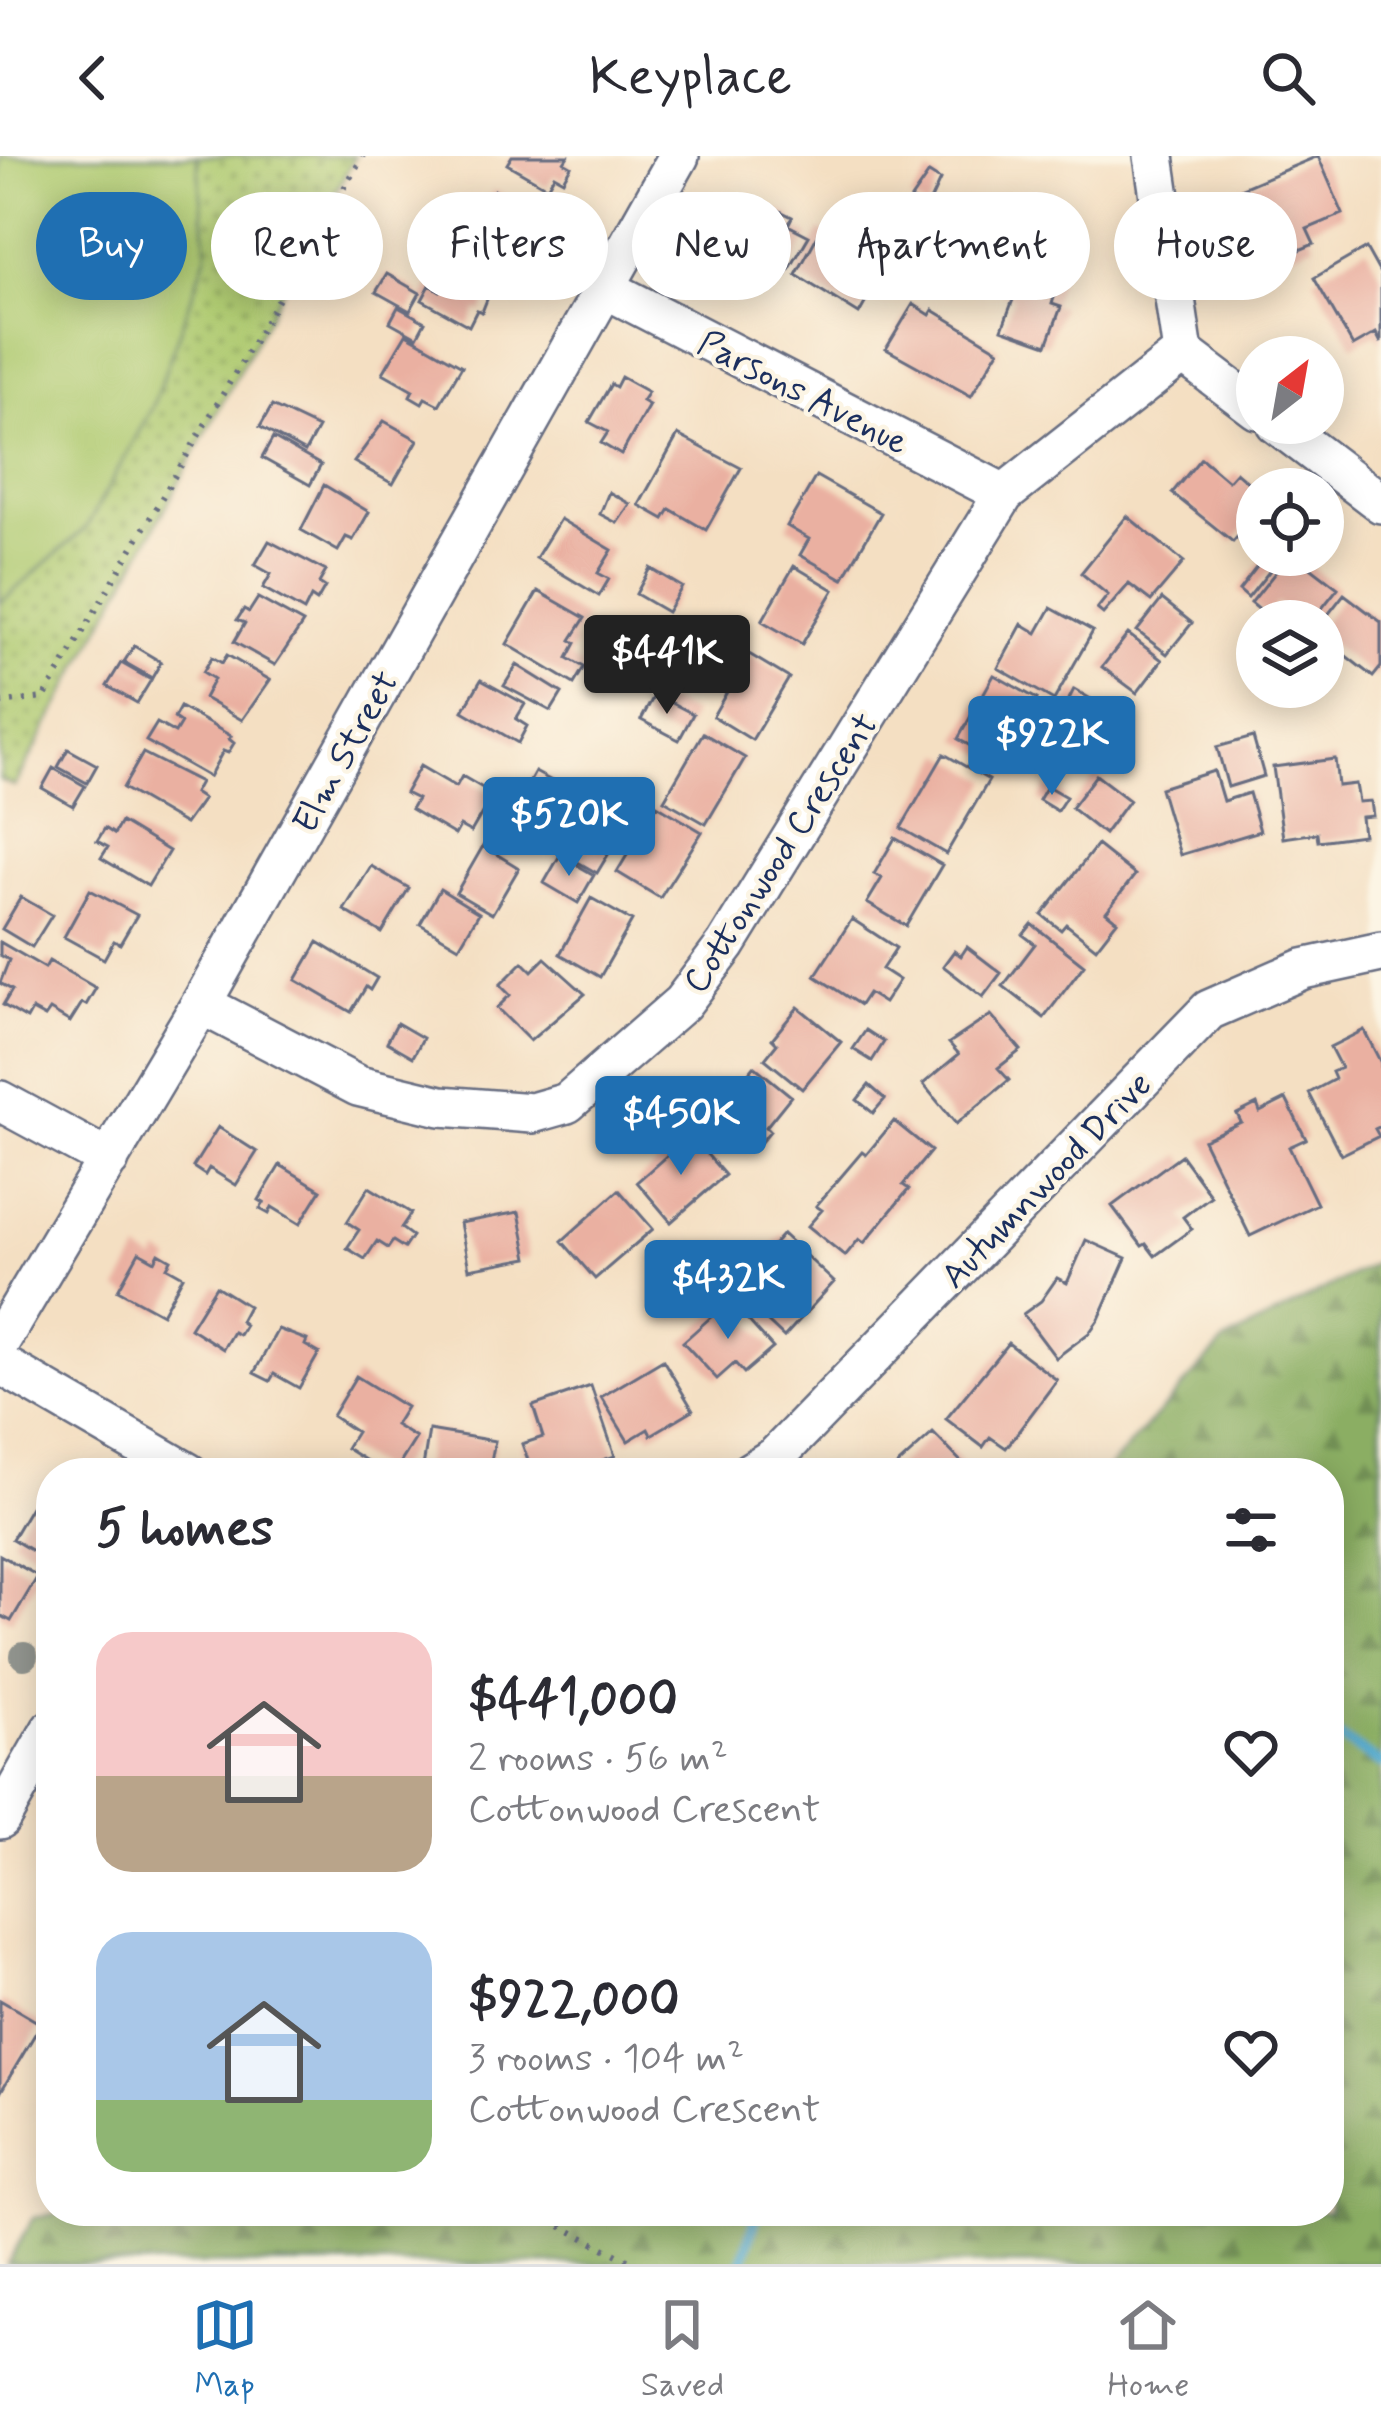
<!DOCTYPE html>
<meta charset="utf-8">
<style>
:root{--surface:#fff;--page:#f7f7f7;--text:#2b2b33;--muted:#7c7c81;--line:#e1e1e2;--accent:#1f6fb2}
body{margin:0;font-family:Mynerve,sans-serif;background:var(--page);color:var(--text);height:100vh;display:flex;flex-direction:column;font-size:45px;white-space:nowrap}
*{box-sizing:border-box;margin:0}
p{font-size:39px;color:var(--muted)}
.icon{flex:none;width:66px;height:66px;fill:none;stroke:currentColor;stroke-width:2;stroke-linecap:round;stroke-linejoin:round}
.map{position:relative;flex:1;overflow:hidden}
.sheet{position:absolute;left:36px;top:1302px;width:1308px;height:768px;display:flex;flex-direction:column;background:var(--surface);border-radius:48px;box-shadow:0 6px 30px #0003}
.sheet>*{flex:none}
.guide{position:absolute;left:36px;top:36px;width:1311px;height:108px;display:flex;gap:24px}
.needle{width:78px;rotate:31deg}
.tools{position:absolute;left:1236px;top:180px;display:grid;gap:24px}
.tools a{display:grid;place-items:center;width:108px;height:108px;border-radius:50%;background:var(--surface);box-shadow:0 6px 30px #0003;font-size:60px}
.price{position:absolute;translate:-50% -102px;padding:0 27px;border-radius:12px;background:var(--accent);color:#fff;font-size:39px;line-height:78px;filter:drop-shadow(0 3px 6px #0008)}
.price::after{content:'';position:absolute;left:50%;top:72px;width:36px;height:27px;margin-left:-18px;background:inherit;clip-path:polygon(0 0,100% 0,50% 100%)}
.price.on{background:#222;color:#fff}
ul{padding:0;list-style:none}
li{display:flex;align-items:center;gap:36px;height:300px;padding:0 60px}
li span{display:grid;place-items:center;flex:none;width:336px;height:240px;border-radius:36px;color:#555}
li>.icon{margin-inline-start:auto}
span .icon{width:144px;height:144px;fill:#fffc;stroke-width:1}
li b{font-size:51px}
h2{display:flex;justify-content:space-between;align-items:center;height:144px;padding:0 60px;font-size:51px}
.chip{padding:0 42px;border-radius:54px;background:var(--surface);box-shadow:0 6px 30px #0003;font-size:42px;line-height:108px}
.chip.on{background:var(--accent);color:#fff}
header{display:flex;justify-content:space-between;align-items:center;height:156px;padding:0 60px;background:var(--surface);font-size:54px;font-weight:600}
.menu{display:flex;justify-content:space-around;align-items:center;height:168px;border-top:3px solid var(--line);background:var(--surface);font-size:33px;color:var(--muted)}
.menu a{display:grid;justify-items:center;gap:6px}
.menu .on{color:var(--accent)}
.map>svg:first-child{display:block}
</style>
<header><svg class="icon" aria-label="back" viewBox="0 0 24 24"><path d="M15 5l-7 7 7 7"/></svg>Keyplace<svg class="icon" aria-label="search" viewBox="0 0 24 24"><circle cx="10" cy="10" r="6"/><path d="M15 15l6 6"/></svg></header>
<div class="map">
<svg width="1381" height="2108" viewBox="0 0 1381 2108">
<defs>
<pattern id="forest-firs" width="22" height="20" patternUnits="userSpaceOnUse" patternTransform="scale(3)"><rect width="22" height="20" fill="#8bae63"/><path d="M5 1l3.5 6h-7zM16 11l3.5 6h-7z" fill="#718e55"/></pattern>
<pattern id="park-dots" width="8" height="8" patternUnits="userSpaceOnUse" patternTransform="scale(3)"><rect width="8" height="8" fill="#afca71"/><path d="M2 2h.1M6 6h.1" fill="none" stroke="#8ea460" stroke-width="1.8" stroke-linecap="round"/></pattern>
</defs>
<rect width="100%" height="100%" fill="#fcf5e5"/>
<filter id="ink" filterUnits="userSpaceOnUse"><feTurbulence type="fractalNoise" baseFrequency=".00833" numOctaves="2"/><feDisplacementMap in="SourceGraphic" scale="24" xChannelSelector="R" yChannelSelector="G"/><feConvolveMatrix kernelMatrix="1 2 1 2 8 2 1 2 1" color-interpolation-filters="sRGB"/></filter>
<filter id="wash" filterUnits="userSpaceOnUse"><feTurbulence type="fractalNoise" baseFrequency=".004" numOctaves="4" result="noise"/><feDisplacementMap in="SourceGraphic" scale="48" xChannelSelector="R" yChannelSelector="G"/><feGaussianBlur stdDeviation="2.7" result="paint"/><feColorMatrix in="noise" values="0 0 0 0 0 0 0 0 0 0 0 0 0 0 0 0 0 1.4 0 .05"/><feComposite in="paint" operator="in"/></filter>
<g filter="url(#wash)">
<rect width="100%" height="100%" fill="#f4dfc2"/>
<path fill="url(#forest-firs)" stroke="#536e60" stroke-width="3" d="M1381 1104V2108H7L33 2062 68 2055H1329V1317H1104L1224 1186Z"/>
<path fill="url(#park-dots)" stroke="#657c68" stroke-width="3" d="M0 0H355L15 630 0 624Z"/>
<path fill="#afca71" stroke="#657c68" stroke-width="3" d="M0 0H197L207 98 152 252 86 372 0 447Z"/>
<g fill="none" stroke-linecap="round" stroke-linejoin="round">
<path stroke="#4fa7cc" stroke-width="10" d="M1329 1575 1381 1608
M742 2108 758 2055"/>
</g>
<g id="blocks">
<path fill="#eab0a1" d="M512 0H568L564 6 571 10 563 24 554 19 547 31 507 8Z
M1318 0 1343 58 1307 73 1314 88 1273 105 1242 32Z
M929 17 940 24 927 52 911 43Z
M494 34 539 59 532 72 536 74 519 104 470 77Z
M745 51 763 62 766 56 776 62 780 55 792 61 788 69 809 80 785 121 765 110 760 117 720 94Z
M1017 54 1074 75 1052 148 1061 151 1047 189 1002 173 1014 141 989 132Z
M855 71 900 95 888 117 883 115 859 158 796 119 820 75 846 89Z
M1366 92 1381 119V187L1376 177 1353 190 1314 122Z
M458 103 495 123 482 156 477 154 469 170 422 144 430 129 440 135Z
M387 118 420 137 410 155 376 136Z
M913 148 930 159 933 154 999 194 971 240 886 193Z
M398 151 425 166 417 181 390 166Z
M406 178 462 210 439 249 425 242 422 247 410 240 413 234 383 217Z
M621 221 648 236 642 245 649 249 621 299 601 287 608 276 589 266 611 228 616 231Z
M272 250 318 272 305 296 260 271Z
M384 265 418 284 393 328 354 306Z
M678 279 741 312 706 374 670 353 664 363 639 349Z
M273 282 321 309 310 329 262 302Z
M1201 302 1228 325 1236 316 1257 334V357L1233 386 1172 337Z
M816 320 881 357 843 423 800 399 809 383 787 370Z
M324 329 369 356 353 384 346 381 338 395 301 374Z
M609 336 630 348 617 367 600 358Z
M1127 360 1184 406 1151 445 1129 428 1103 458 1097 453 1108 439 1081 417Z
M560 363 612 394 598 417 609 423 599 440 536 402Z
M269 385 326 415 319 427 325 431 317 445 311 441 304 455 263 432 271 418 255 409Z
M1266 399 1276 407 1248 442 1239 434Z
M1289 399H1295L1338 432 1312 465H1300L1277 447 1267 460 1251 447Z
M794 410 834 434 802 488 762 465Z
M650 412 682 431 667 456 636 438Z
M538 435 585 462 571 484 576 487 568 502 584 511 574 528 507 488Z
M1344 438 1381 466V511L1373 521 1323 482V465Z
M258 442 303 467 275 509 234 486 245 467 237 464 244 453 249 456Z
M1162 443 1192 467 1167 498 1137 475Z
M1051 452 1093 475 1054 544 998 512 1022 468 1037 477Z
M699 474 715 483 703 504 687 495Z
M1128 478 1162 504 1137 537 1102 511Z
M134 490 161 506 152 522 124 506Z
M749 498 789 522 752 584 713 560Z
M227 499 270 524 242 564 204 542 214 523 203 516 212 501 222 507Z
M121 507 151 524 137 547 107 530Z
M517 509 562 537 551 555 504 530Z
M994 519 1037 543 1024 566 1035 572 1027 587 1016 581 1001 607 958 583Z
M481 524 525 548 516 563 527 570 518 587 463 555Z
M1074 533 1091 543 1082 560 1065 551Z
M655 538 693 558 679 584 641 564Z
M180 551 231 580 229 583 234 587 228 597 223 595 209 621 146 585 157 567 175 577 181 567 174 562Z
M703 577 745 602 706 668 664 644Z
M1253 581 1264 620 1228 631 1217 591Z
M68 593 97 609 87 627 58 611Z
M143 597 200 626 194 637 203 643 185 668 123 632Z
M944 598 989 624 946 698 901 672Z
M1335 603 1338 630 1356 628 1359 646 1371 645 1373 660 1361 661 1363 679 1318 685 1317 677 1283 682 1273 611Z
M420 610 456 631 462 620 493 638 471 676 460 670 455 679 411 653 417 643 405 637Z
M53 612 85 630 73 650 42 632Z
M1214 615 1223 645 1249 637 1260 675 1180 699 1160 632Z
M535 616 559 629 552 643 528 629Z
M1096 619 1129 644 1104 678 1071 652Z
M1047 630 1066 641 1057 655 1039 644Z
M657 649 702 676 660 742 617 716Z
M121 666 169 695 148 730 101 702 108 691 97 685 105 672 114 678Z
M576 672 612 692 597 717 562 697Z
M895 682 942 709 906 770 867 747 882 722 874 718Z
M1097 689 1135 719 1106 756 1117 765 1096 792 1066 768 1061 774 1042 759Z
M483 690 519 712 492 758 456 737Z
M560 699 594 719 578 747 544 727Z
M371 710 409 732 382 777 344 754Z
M440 733 479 757 459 791 420 768Z
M90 734 137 759 120 788 114 785 104 803 64 781Z
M21 741 52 759 32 791 2 773Z
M591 742 632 765 600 821 560 798Z
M852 763 896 792 882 813 899 824 884 847 868 837 860 849 815 820Z
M1032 768 1084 809 1044 862 1003 830 1035 788 1023 779Z
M0 786 45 812 49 805 96 832 86 849 82 847 70 866 50 854 45 861 32 854 27 863 3 849 12 834 0 827 9 804 0 799Z
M318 786 377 822 370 834 366 831 351 856 296 824Z
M967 791 1001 817 983 841 943 810 954 795 961 800Z
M545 802 585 838 530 885 497 852 510 839 500 829 523 806 532 815Z
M798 851 841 886 802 933 765 903 777 888 772 883Z
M991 859 1021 894 998 912 1009 924 956 968 923 928 959 898 949 887Z
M397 867 423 882 413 901 387 886Z
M866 874 884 886 872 905 853 893Z
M1364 874 1381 907V970L1375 973 1379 980 1341 999 1309 937 1335 923 1332 916 1341 912 1330 891Z
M754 910 791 940 766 971 770 975 761 986 756 981 750 989 714 960 730 940 724 935 736 921 742 925Z
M869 929 885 943 873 957 857 944Z
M1286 943 1306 983 1289 991 1317 1048 1250 1080 1203 984 1241 966 1237 958 1257 948 1260 956Z
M894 965 931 995 903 1029 909 1033 864 1087 859 1083 845 1100 808 1070 822 1054 816 1050 862 996 866 999Z
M218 971 257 996 236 1029 209 1012 205 1019 193 1011Z
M690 979 725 1019 671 1066 637 1026Z
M1181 999 1211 1040 1183 1061 1192 1073 1155 1100 1146 1088 1142 1090 1112 1050Z
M280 1009 321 1034 300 1068 272 1051 269 1058 260 1053 264 1047 259 1044Z
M369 1031 411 1057 401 1072 412 1080 404 1092 393 1085 388 1092 377 1085 365 1103 347 1092 359 1074 347 1066Z
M619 1034 653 1073 595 1123 562 1085Z
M519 1056 528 1102 469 1113 460 1067Z
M783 1078 834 1126 784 1181 751 1150 766 1134 748 1117Z
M1086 1084 1126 1102 1099 1163 1089 1177 1056 1202 1023 1158 1041 1145 1057 1122 1067 1127Z
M139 1096 155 1105 159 1097 171 1104 167 1111 183 1120 162 1158 118 1134Z
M216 1130 248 1150 240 1165 245 1169 239 1179 233 1176 223 1193 190 1172Z
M730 1144 773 1192 744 1217 735 1207 717 1223 683 1186Z
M278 1173 307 1184 305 1189 319 1197 299 1232 274 1218 270 1225 254 1217Z
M1008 1187 1057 1224 1006 1292 990 1281 983 1291 946 1263Z
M663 1204 693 1254 651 1279 648 1273 628 1285 601 1241Z
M356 1220 406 1251 395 1269 416 1282 394 1317H386L346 1292 356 1276 332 1260Z
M591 1230 615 1300 564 1317H524L521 1307 528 1304 522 1288 543 1281 533 1250Z
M429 1274 495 1285 491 1305 510 1309 508 1317H422Z
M933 1277 972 1317H889Z
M48 1322 51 1324V1406L12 1383Z
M0 1399 38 1420 11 1465 0 1459Z
M0 1844 41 1868 0 1937Z"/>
</g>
</g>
<g filter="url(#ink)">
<use href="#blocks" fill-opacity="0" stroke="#676d81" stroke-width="3"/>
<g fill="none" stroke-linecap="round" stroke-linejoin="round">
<defs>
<path id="minor" d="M1154 0 1183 197 1257 253
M605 132 1004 338
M1276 267 1381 347
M201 848 358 930 441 950 532 957 567 947 682 847 726 789 1004 338 1183 197
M0 945 109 1004
M0 1185 201 848 679 0
M0 1208 188 1317
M749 1317 775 1301 1209 854 1303 813 1381 796
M0 1663 51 1574"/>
</defs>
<use href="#minor" stroke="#676d81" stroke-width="44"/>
<path stroke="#676d81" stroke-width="6" stroke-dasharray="3 9" stroke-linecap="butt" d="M0 547 44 542 363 0
M543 2055 551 2065 635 2108"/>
<use href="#minor" stroke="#fff" stroke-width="39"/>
</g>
<circle fill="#91948e" cx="24" cy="1500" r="14"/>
</g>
<g text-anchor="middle" stroke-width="9" stroke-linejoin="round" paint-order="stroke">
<g font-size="36" fill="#1b2f5e" stroke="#fcf5e5">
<text transform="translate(804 235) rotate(27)" y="13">Parsons Avenue</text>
<text transform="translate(344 595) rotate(-61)" y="13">Elm Street</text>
<text transform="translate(779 696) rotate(-57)" y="13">Cottonwood Crescent</text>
<text transform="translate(1045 1023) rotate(-46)" y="13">Autumnwood Drive</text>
</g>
</g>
</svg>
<div class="tools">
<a><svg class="needle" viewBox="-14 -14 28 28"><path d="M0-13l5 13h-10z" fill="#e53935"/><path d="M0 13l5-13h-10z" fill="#7c7c81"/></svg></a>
<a><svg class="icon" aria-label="locate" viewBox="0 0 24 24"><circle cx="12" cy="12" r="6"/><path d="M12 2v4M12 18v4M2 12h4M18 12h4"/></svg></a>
<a><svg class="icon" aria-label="layers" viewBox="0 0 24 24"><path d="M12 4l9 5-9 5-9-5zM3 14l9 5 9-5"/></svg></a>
</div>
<b class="price on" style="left:667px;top:561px">$441K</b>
<b class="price" style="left:1052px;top:642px">$922K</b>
<b class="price" style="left:569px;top:723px">$520K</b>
<b class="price" style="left:681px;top:1022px">$450K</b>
<b class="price" style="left:728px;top:1186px">$432K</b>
<div class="guide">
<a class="chip on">Buy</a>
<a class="chip">Rent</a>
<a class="chip">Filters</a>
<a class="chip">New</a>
<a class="chip">Apartment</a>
<a class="chip">House</a>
</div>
<section class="sheet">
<h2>5 homes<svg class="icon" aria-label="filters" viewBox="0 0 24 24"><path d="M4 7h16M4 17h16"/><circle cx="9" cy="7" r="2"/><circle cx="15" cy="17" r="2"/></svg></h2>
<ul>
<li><span style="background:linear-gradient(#f6c9c9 60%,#b9a48a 0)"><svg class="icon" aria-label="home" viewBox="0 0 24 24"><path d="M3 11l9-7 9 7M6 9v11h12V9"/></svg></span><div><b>$441,000</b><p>2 rooms · 56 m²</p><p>Cottonwood Crescent</p></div><svg class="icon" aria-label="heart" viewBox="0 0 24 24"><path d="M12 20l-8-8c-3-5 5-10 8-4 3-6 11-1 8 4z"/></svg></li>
<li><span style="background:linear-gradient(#a9c7e8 70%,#8fb573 0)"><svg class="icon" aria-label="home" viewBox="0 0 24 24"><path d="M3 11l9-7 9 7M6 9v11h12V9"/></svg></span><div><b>$922,000</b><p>3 rooms · 104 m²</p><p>Cottonwood Crescent</p></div><svg class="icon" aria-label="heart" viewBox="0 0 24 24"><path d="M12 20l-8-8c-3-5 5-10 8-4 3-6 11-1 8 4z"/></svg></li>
</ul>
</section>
</div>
<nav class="menu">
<a class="on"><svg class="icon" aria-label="map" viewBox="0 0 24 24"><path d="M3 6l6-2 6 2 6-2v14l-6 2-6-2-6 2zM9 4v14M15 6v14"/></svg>Map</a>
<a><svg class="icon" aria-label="saved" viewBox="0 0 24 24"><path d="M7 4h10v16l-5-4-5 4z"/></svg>Saved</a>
<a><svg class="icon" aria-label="home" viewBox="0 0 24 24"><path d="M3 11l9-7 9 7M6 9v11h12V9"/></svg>Home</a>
</nav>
